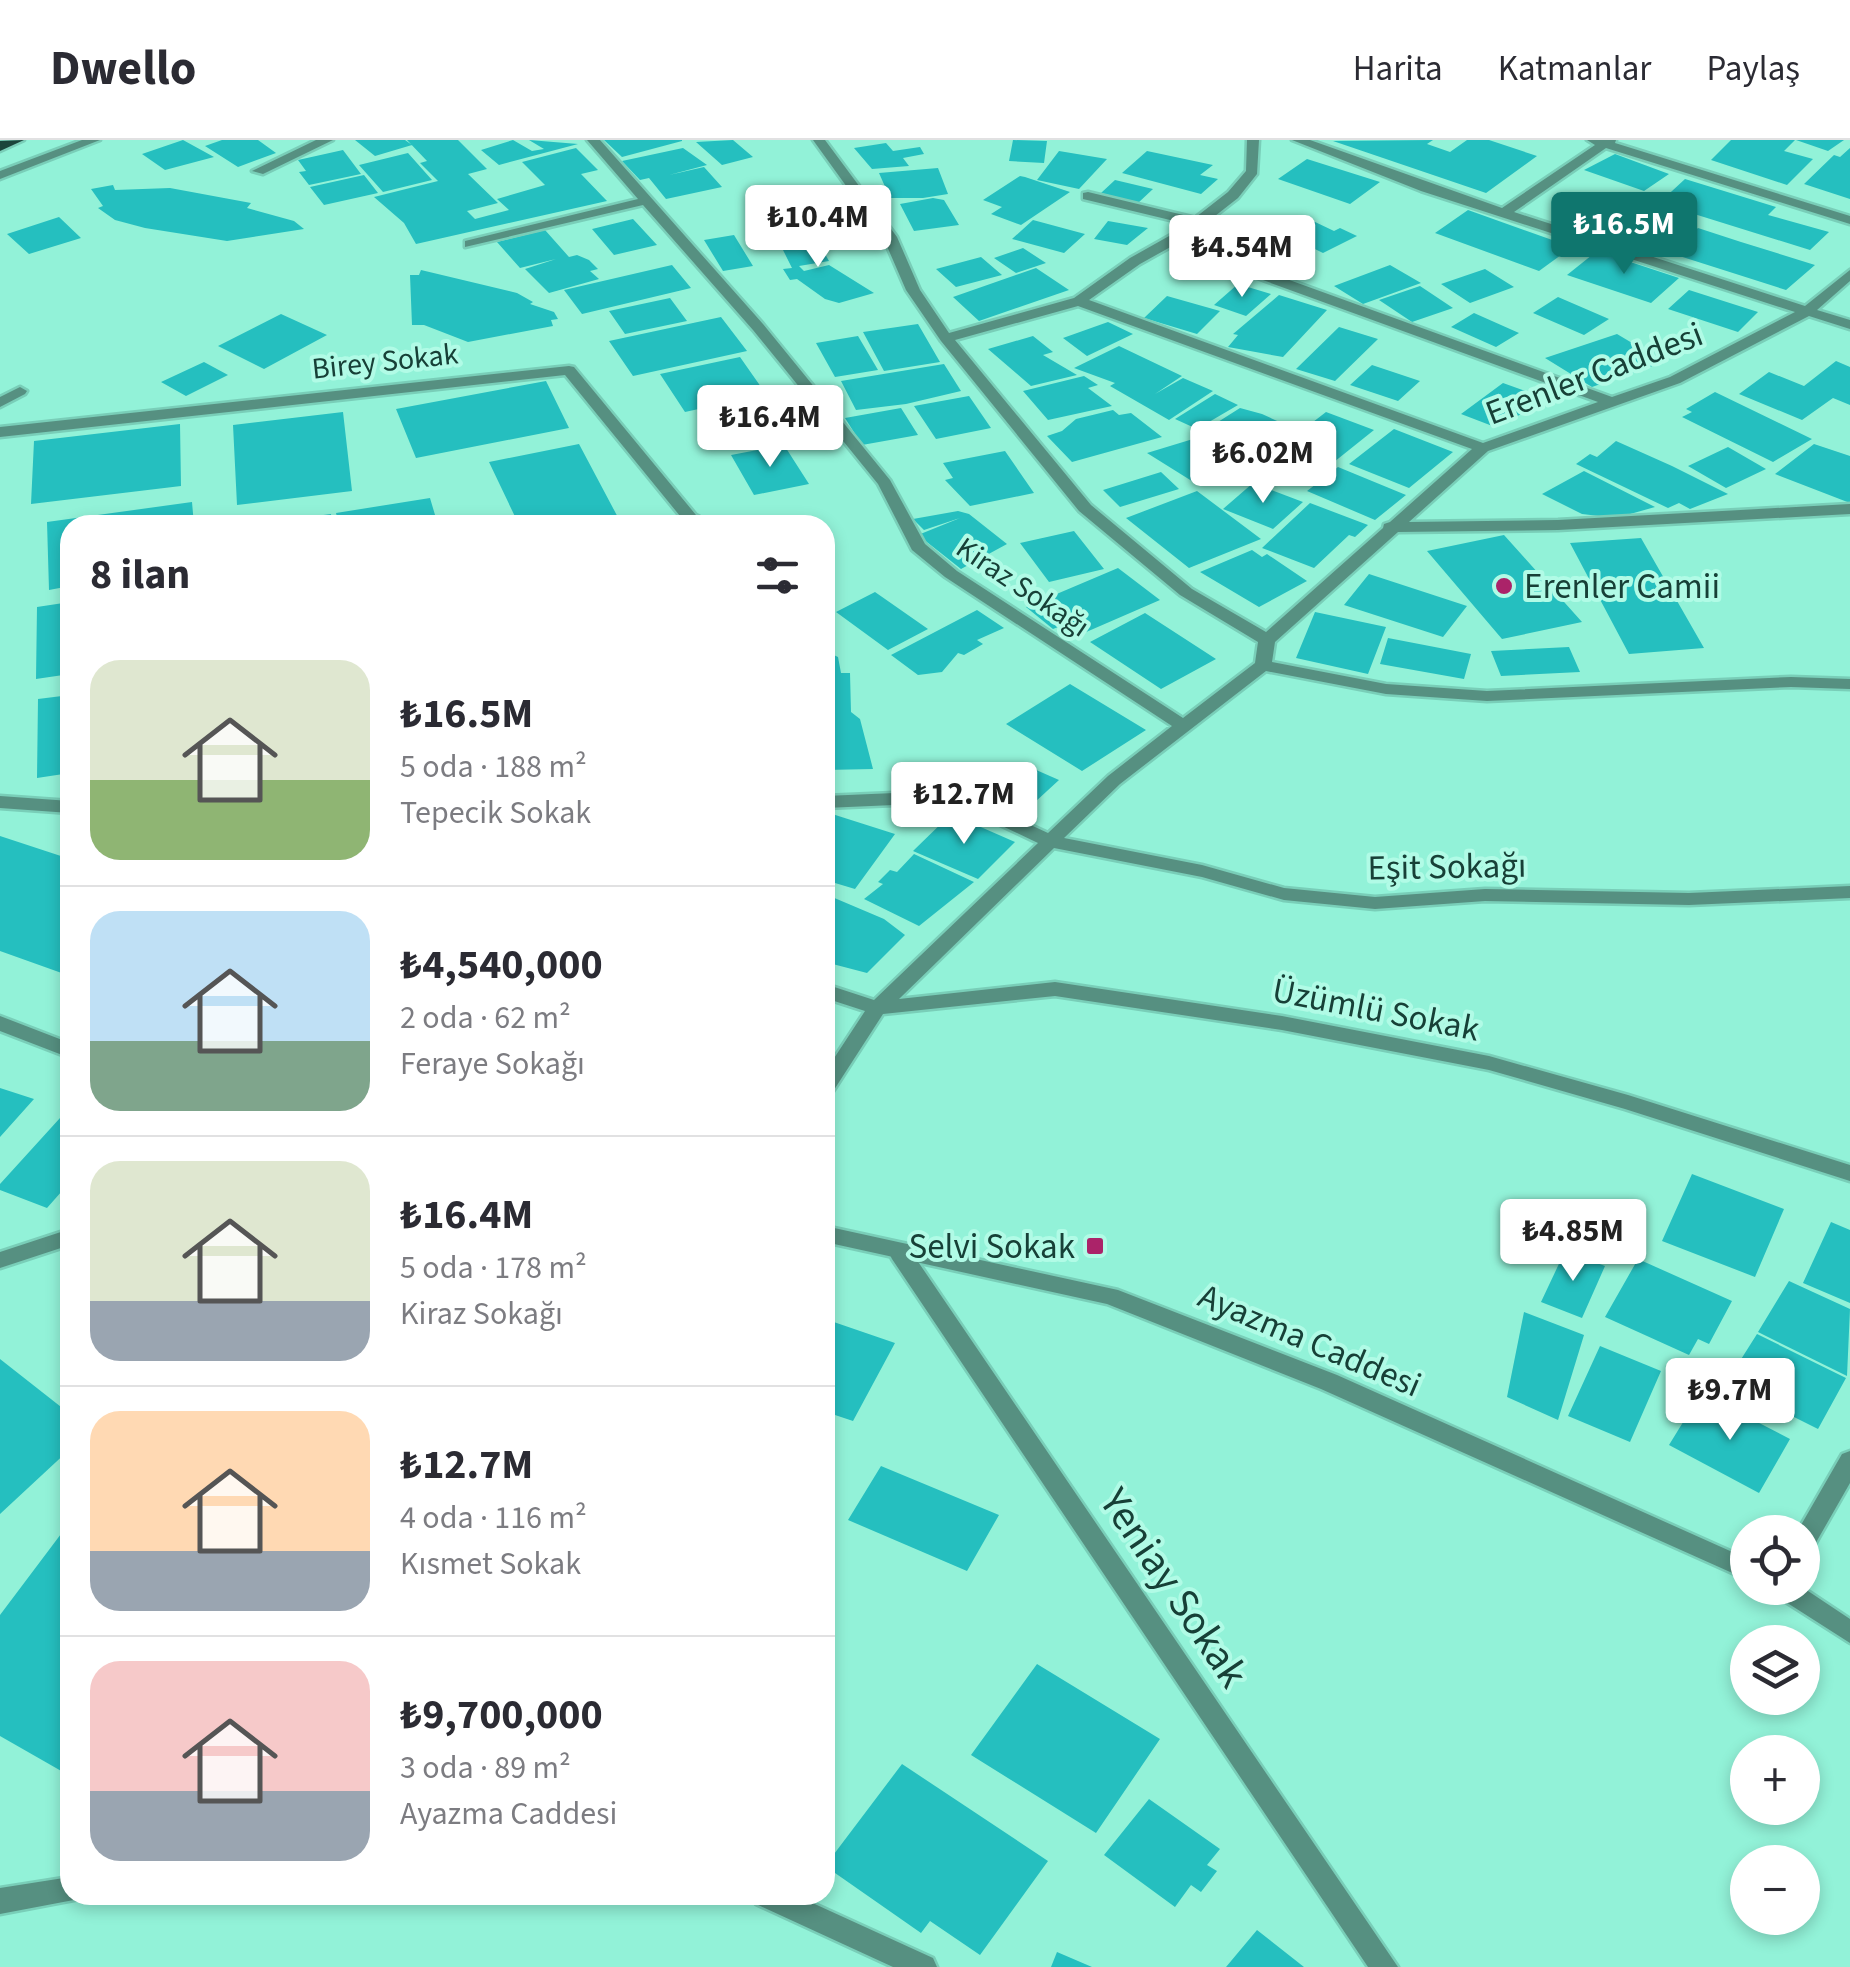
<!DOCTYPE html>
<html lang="tr">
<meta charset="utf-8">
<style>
:root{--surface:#fff;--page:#f2f2f3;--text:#2b2b33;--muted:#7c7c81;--line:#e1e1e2;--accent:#0f766e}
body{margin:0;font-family:"Source Sans 3",sans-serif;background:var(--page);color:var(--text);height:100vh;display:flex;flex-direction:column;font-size:38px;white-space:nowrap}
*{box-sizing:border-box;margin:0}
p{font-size:32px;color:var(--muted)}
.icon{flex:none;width:55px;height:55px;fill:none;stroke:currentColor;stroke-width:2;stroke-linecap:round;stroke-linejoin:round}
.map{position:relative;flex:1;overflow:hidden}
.details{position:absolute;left:60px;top:375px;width:775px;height:1390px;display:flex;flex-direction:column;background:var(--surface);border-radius:30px;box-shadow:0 5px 15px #0003}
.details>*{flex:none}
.controls{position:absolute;left:1730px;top:1375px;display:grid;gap:20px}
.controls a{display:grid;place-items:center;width:90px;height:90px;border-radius:50%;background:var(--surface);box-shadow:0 5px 15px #0003;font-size:50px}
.price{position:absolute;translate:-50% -85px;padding:0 22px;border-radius:10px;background:#fff;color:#222;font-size:32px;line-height:65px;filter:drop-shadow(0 2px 5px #0008)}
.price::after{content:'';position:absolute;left:50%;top:60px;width:30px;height:22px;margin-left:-15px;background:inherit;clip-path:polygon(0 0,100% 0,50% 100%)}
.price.current{background:var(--accent);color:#fff}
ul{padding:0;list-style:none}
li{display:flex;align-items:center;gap:30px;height:250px;padding:0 30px}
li+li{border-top:2px solid var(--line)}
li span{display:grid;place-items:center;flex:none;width:280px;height:200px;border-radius:30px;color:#555}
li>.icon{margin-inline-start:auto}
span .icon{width:120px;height:120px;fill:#fffc;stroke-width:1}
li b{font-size:42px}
h2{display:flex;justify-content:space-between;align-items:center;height:120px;padding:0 30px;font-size:42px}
header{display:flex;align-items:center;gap:60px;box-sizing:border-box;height:140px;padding:0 50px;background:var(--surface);border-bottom:2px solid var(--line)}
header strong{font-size:48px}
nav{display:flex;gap:55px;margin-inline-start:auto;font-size:35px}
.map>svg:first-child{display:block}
</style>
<header>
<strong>Dwello</strong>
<nav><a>Harita</a><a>Katmanlar</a><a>Paylaş</a></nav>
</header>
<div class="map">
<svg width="1850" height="1827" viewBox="0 0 1850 1827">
<rect width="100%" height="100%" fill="#92f2d8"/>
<path fill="#25bfbf" d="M183 0 214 17 165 30 142 14Z
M222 0H258L276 13 238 27 205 6Z
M355 0H405L412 5 375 16Z
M407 0H458L487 29 468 34 498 63 467 71 475 79 509 70 497 59 545 45 522 22 576 8 598 30 581 34 607 61 416 104 404 83 374 57 438 41 420 23 427 21Z
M513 0 532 11 544 9 529 0 578 4 499 25 481 10Z
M604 0H682V1L622 17Z
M733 0 753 17 722 25 696 2Z
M1013 0 1047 1 1044 23 1009 21Z
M1433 0 1427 4 1450 12 1467 0H1489L1537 16 1486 53 1333 1Z
M1731 0H1795L1784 11 1813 19 1787 45 1711 20Z
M1796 0H1844L1828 11Z
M886 3 893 11 920 7 924 14 903 18 909 26 872 29 854 8Z
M683 8 707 25 669 35 704 27 722 47 666 59 649 38 640 40 622 21Z
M1850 8V59L1804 44 1834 15 1840 17Z
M343 10 361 34 309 45 299 32 306 31 298 20Z
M1059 11 1107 19 1079 49 1037 40Z
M1147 11 1213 25 1200 35 1218 39 1201 54 1122 33Z
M408 13 432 40 383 52 359 25Z
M1615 14 1669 34 1644 51 1584 30Z
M1307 19 1380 42 1350 64 1278 39Z
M938 28 948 54 923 58H890L879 33Z
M364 35 378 53 324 65 310 47Z
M1020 36 1025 37 1070 52 1021 85 991 74 1002 67 983 60Z
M1685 39 1776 67 1768 75 1829 92 1810 110 1659 63Z
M1115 40 1153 49 1138 63 1101 53Z
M113 45 115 50 170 48 251 63 247 68 294 81 304 89 227 101 145 88 115 80 98 68 103 66 91 49Z
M824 51 842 77 771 89 754 62Z
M933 58 944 60 959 85 914 91 900 64Z
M1468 70 1572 107 1539 131 1435 93Z
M59 77 81 98 29 114 7 94Z
M633 79 657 105 614 115 592 89Z
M1033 80 1085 94 1064 113 1012 99Z
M1108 81 1148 88 1127 105 1094 99Z
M1313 81 1334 91 1340 88 1357 96 1323 113 1278 91Z
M1698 88 1741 102 1815 125 1786 150 1670 113Z
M545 90 569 117 577 115 589 120 598 129 590 131 599 139 549 153 525 129 556 119 520 128 497 102Z
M1258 92 1304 110 1281 130 1230 110Z
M813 93 829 121 799 126 804 131 829 125 874 153 839 163 825 159 797 139 790 140 783 129 792 128 777 98Z
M734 95 753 126 723 131 704 100Z
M1023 108 1046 123 1016 133 994 118Z
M1597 111 1679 138 1651 163 1567 135Z
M981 117 1002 135 956 147 936 129Z
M672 125 691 148 582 174 564 150Z
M1390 125 1421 143 1363 164 1334 146Z
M1036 128 1069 150 979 181 953 157Z
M1485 129 1514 147 1470 163 1441 144Z
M421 130 517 153 533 162 530 164 554 172 558 179 551 180 553 186 468 202 424 185H412L410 135H419Z
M1238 144 1271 154 1246 176 1214 165Z
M1420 146 1453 168 1412 182 1379 160Z
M1689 150 1758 172 1738 192 1668 169Z
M1279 155 1327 170 1283 217 1228 207 1238 195 1233 194Z
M1167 156 1220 171 1197 194 1144 178Z
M1558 157 1609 179 1584 195 1533 173Z
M670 158 687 181 625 194 609 171Z
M1474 173 1519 193 1496 207 1451 187Z
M281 174 327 195 264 229 218 206Z
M721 177 747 211 633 236 609 201Z
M1108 182 1133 194 1087 216 1063 198Z
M918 184 940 222 884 231 863 192Z
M1339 187 1378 199 1335 241 1296 229Z
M1617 194 1664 222 1592 247 1545 218Z
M858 196 878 230 835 237 816 203Z
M1033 196 1053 212 1043 215 1077 235 1031 246 988 209Z
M1119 206 1182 236 1155 254 1183 238 1213 251 1169 280 1110 246 1115 243 1074 228Z
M740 217 766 254 685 272 660 234Z
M1836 221 1850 227V265L1833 258 1802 280 1739 254 1769 232 1804 246Z
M204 222 228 235 186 256 161 242Z
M944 224 961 251 906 264 856 270 841 241Z
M1372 225 1420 241 1398 261 1350 245Z
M1084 236 1098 245 1088 248 1112 266 1048 280 1023 251Z
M546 241 569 288 416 318 396 269Z
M1503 243 1550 260 1495 287 1461 274Z
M1715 252 1812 299 1773 322 1682 277 1692 272 1686 269Z
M1215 254 1238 265 1197 289 1175 279Z
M969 256 991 288 936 299 914 266Z
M772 261 795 298 746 308 723 271Z
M901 268 918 295 862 305 845 278Z
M1240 268 1262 274 1288 286 1243 315 1199 294Z
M1113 270 1119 275 1131 273 1162 297 1072 322 1047 296 1062 291 1076 279Z
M343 272 352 351 237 365 233 285Z
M1326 272 1374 290 1304 346 1256 326Z
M180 284 181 346 31 364 34 301Z
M1394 289 1453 312 1409 348 1349 324Z
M1193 299 1229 329 1195 343 1147 313Z
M1616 301 1672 326 1728 354 1690 369 1679 363 1668 368 1576 324 1590 314 1597 317Z
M579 304 622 385H519L489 322Z
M1814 304 1850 316V363L1775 334Z
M784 305 809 344 754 355 731 315Z
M1728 307 1766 329 1726 348 1688 326Z
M1005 311 1034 353 970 366 945 340 953 338 943 323Z
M1338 327 1406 355 1375 380 1307 351Z
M1584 331 1655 367 1616 378 1582 374 1542 354Z
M1161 332 1179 349 1120 367 1103 350Z
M1253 343 1303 362 1273 389 1223 369Z
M1197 351 1261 399 1189 428 1126 378Z
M430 358 438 385H339L336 373Z
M192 362 194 385H70V446L49 450 47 382Z
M1310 363 1368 385 1355 397 1349 395 1314 428 1262 408Z
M958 371 969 374 1007 404 961 429 918 395 960 378 924 390 913 379Z
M331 374 332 385H263V383Z
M1074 391 1104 429 1049 442 1020 403Z
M1504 395 1582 482 1502 499 1427 411Z
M1641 398 1704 508 1629 514 1570 403Z
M1252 410 1262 417 1267 414 1307 441 1259 467 1200 432Z
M1118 428 1160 460 1077 496 1063 485 1053 489 1026 467Z
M1369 434 1467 466 1443 497 1344 465Z
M875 452 928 489 888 510 836 472Z
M70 462V534L36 539 37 467Z
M977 470 1004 488 977 500 983 504 964 515 958 513 942 532 918 535 891 515Z
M1315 472 1386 487 1368 534 1296 518Z
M1145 473 1216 519 1161 549 1090 502Z
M1388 498 1471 514 1464 539 1380 524Z
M1569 507 1580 532 1501 536 1491 511Z
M825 511 838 517 841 533H850L851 572 860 579 873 629 825 630Z
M1070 544 1146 590 1082 631 1006 584Z
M70 555V633L37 638 38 559Z
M1018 622 1059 640 1022 674 981 655Z
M829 673 895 694 855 749 825 740Z
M951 674 1015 702 978 739 913 711Z
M0 696 70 719V836L0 811Z
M914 714 974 742 919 786 864 759 883 744 878 742 890 730 897 732Z
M825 754 884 779 905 795 867 833 825 822Z
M0 948 34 959 0 997Z
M70 967V1053L62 1051 47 1068 0 1050V1044Z
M1692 1034 1784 1069 1755 1137 1662 1101Z
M1831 1082 1850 1090V1163L1803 1143Z
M1565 1111 1605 1126 1582 1178 1541 1162Z
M1638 1119 1732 1161 1709 1204 1698 1199 1689 1215 1605 1177Z
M1789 1141 1850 1169 1847 1236 1758 1192Z
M1524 1172 1584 1195 1558 1280 1507 1257Z
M825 1179 895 1203 853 1281 832 1274 825 1287Z
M1757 1194 1846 1238 1818 1289 1726 1243Z
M1600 1206 1661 1231 1630 1302 1568 1276Z
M0 1219 70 1274V1309L0 1374Z
M1701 1253 1790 1299 1759 1353 1669 1305Z
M881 1326 999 1375 967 1431 848 1380Z
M70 1382V1636L0 1596V1475Z
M1037 1524 1160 1599 1096 1693 971 1615Z
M902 1624 1048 1721 980 1815 930 1781 921 1793 825 1726Z
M1149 1659 1220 1709 1207 1725 1217 1731 1201 1752 1191 1745 1175 1767 1104 1715Z
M1257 1790 1304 1827H1226Z
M1057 1812 1092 1827H1051Z"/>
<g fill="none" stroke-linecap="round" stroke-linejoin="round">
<defs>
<path id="service" d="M1088 52 1200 79 1202 82 1195 86 1083 59V53Z"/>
<path id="minor" d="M82 0H100L0 39V31Z
M316 0H333L263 34 252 31Z
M587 0H600L763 184 890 340 925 404 957 431 1183 578 1255 523 1258 502 1180 455 1079 371 941 201 906 150 883 97 813 0H825L897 97 920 150 949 193 1074 158 1130 118 1178 91 1228 52 1246 31 1247 0H1259L1257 34 1238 58 1192 94 1237 121 1612 257 1670 237 1795 172 1421 51 1292 0H1310L1502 68 1595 5 1587 0H1616L1615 3 1850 76V84L1606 8 1514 72 1805 166 1850 130V141L1817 170 1850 180V189L1809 176 1680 243 1488 311 1409 382 1558 380 1850 364V374L1558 390 1398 392 1275 502 1272 522 1386 544 1487 551 1791 537 1850 539V549L1791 547 1487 561 1386 554 1266 531 1120 644 1064 698 1202 725 1284 748 1375 757 1485 749 1689 753 1850 746V758L1689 765 1485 761 1375 769 1284 760 1202 737 1054 708 899 859 1055 842 1282 876 1489 916 1628 955 1850 1025V1041L1625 969 1489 930 1282 890 1055 856 883 874 832 953 825 955V932L865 871 825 858V844L874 860 1038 703 977 674 940 663 825 668V656L941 651 989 666 1048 693 1108 636 1172 586 945 437 912 410 878 344 753 190 643 65 465 107V101L638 59ZM1183 100 1227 127 1598 262 1483 303 1089 160 1140 124ZM1078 166 1472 309 1390 382 1384 384 1383 388 1266 492 1192 449 1091 365 955 200Z
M569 226 574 227 696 375 714 385H657L680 376 565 235 0 297V287Z
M20 247 27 251 25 254 0 267V257Z
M0 656 70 661V673L0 668Z
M70 1089V1105L0 1128V1112Z
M900 1105 908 1107 1398 1827H1368L892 1119 889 1113 892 1107Z
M1850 1311V1343L1810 1413 1802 1416V1392H1797L1842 1314Z
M70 1737V1755H81L79 1759 0 1774V1748Z
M752 1755H795L933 1818 937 1827H893L756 1764Z"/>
<path id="tertiary" d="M0 876 70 903V918L0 891Z
M825 1086 1118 1150 1337 1235 1748 1419V1440L1321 1249 1107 1164 825 1102Z
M1802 1447 1850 1479V1503L1775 1455 1772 1448Z"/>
<path id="primary" d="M24 0 0 11V1Z"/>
</defs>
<use href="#service" stroke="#79ceb8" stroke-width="5"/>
<use href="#minor" stroke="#79ceb8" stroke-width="5"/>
<use href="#tertiary" stroke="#79ceb8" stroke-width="5"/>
<use href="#primary" stroke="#79ceb8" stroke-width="5"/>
<use href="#service" fill="#569081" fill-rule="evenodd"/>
<use href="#minor" fill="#569081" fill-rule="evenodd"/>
<use href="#tertiary" fill="#569081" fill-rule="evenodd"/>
<use href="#primary" fill="#1b453b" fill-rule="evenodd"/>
</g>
<g fill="#ab2369" stroke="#b1fbe6" stroke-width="4">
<circle cx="1504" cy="446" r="10"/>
<rect x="1085" y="1096" width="20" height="20" rx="5"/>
</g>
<g text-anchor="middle" stroke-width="8" stroke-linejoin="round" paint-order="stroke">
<g font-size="30" fill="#174037" stroke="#b1fbe6">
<text transform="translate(385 221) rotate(-6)" y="10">Birey Sokak</text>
<text transform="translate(1023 447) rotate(34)" y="10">Kiraz Sokağı</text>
</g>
<g font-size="35" fill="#174037" stroke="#b1fbe6">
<text transform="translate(1594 233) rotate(-21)" y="12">Erenler Caddesi</text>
<text transform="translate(1447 726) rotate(-1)" y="12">Eşit Sokağı</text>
<text transform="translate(1376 869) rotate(11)" y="12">Üzümlü Sokak</text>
<text transform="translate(1310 1200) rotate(23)" y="12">Ayazma Caddesi</text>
</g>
<g font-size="35" fill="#174037" stroke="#b1fbe6" text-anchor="start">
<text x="1524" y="458">Erenler Camii</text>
<text x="1075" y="1118" text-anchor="end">Selvi Sokak</text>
</g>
<g font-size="42" fill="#174037" stroke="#b1fbe6">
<text transform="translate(1175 1447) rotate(56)" y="15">Yeniay Sokak</text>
</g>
</g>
</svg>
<div class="controls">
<a><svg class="icon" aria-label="locate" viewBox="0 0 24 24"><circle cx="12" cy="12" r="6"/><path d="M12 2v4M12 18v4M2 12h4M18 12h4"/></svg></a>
<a><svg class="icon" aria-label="layers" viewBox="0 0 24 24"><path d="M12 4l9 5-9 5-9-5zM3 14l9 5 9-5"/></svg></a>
<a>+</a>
<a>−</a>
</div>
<b class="price" style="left:818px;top:130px">₺10.4M</b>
<b class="price current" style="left:1624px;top:137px">₺16.5M</b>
<b class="price" style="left:1242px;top:160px">₺4.54M</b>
<b class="price" style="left:770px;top:330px">₺16.4M</b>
<b class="price" style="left:1263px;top:366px">₺6.02M</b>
<b class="price" style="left:964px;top:707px">₺12.7M</b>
<b class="price" style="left:1573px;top:1144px">₺4.85M</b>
<b class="price" style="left:1730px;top:1303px">₺9.7M</b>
<section class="details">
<h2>8 ilan<svg class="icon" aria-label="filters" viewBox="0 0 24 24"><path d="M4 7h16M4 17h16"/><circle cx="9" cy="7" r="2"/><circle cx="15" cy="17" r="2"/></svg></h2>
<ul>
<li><span style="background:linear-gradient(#dfe7d0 60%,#8fb573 0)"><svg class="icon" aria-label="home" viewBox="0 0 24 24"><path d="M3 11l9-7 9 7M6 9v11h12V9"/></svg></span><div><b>₺16.5M</b><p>5 oda · 188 m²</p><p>Tepecik Sokak</p></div></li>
<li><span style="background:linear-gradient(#bfe0f5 65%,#7fa58c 0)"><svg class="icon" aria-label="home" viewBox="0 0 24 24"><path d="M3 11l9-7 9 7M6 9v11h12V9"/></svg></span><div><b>₺4,540,000</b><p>2 oda · 62 m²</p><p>Feraye Sokağı</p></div></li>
<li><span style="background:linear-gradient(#dfe7d0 70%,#9aa5b1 0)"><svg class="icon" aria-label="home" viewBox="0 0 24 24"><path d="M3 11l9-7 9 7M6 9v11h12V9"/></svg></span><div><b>₺16.4M</b><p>5 oda · 178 m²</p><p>Kiraz Sokağı</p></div></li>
<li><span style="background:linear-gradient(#ffd9b3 70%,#9aa5b1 0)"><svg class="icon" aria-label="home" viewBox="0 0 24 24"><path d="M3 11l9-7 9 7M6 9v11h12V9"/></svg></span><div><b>₺12.7M</b><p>4 oda · 116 m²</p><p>Kısmet Sokak</p></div></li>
<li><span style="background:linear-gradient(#f6c9c9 65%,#9aa5b1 0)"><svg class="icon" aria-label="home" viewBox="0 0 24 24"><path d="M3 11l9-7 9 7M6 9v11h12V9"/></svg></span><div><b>₺9,700,000</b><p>3 oda · 89 m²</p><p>Ayazma Caddesi</p></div></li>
</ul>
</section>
</div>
